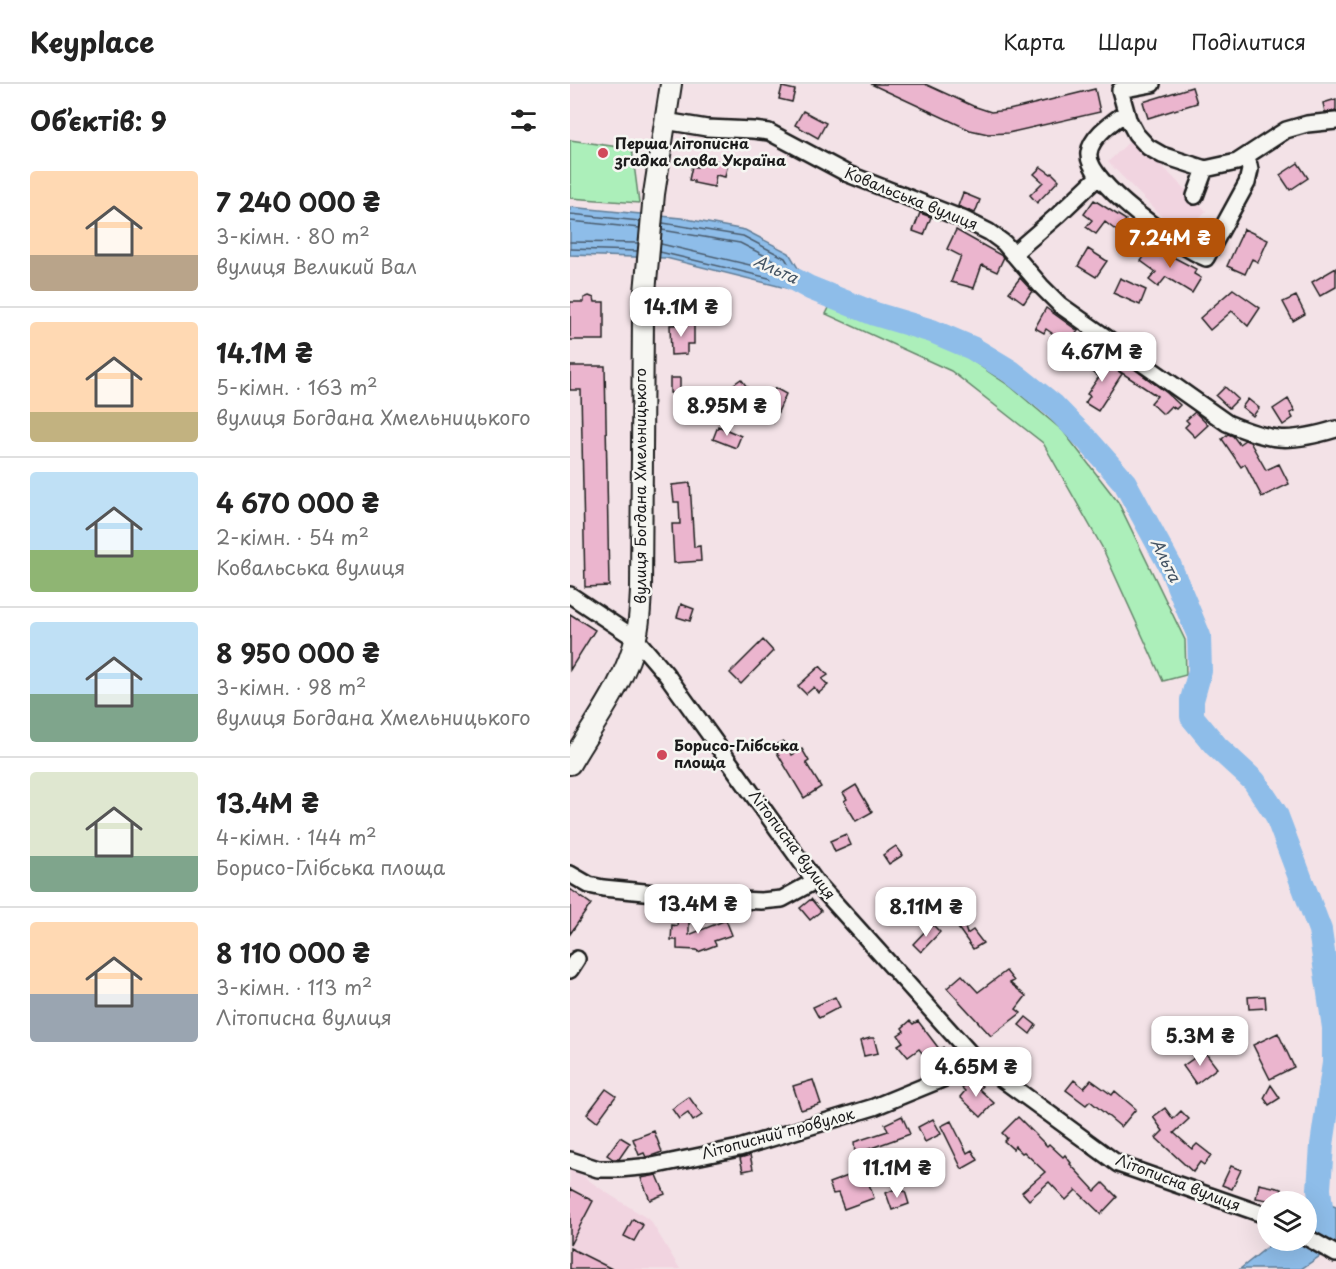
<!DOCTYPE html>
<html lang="uk">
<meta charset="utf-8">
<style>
:root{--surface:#fff;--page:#f2f2f2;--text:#222;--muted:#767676;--line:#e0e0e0;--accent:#b45309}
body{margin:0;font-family:"Playpen Sans",sans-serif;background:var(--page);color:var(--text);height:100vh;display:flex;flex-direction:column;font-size:22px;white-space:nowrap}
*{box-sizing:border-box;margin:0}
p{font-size:20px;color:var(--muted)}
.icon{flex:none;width:33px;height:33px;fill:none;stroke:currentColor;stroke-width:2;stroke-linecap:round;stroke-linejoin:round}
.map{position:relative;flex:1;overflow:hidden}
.details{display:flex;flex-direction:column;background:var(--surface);width:570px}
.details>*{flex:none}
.tools{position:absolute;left:687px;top:1107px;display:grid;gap:12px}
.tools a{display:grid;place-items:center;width:60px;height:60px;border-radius:50%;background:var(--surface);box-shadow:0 6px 24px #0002;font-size:30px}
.price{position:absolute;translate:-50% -51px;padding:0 14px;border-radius:12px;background:#fff;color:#222;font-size:20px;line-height:39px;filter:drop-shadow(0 2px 3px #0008)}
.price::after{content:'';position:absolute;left:50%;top:36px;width:18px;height:14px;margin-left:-9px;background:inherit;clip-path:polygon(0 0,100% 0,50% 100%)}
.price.active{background:var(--accent);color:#fff}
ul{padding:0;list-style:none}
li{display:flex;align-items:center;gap:18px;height:150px;padding:0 30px}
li+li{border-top:2px solid var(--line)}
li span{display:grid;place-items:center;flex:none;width:168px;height:120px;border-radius:6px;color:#555}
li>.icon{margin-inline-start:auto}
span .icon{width:72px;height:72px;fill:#fffc;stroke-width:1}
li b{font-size:26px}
h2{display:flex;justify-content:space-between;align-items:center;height:72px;padding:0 30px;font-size:26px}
header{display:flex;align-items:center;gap:36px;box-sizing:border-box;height:84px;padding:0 30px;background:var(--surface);border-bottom:2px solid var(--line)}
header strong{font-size:28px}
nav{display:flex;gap:33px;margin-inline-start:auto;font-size:21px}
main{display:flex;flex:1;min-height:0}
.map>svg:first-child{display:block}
</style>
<header>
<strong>Keyplace</strong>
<nav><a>Карта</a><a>Шари</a><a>Поділитися</a></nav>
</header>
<main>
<section class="details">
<h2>Об’єктів: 9<svg class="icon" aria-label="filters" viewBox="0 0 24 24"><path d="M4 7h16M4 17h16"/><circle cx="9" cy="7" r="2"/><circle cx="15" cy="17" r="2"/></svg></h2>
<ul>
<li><span style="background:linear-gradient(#ffd9b3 70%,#b9a48a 0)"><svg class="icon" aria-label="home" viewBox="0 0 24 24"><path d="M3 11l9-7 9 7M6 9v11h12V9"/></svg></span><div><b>7 240 000 ₴</b><p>3-кімн. · 80 m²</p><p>вулиця Великий Вал</p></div></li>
<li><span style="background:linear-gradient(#ffd9b3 75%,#c2b280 0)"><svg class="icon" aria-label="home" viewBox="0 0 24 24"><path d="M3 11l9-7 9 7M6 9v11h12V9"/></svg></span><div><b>14.1M ₴</b><p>5-кімн. · 163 m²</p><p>вулиця Богдана Хмельницького</p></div></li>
<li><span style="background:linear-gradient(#bfe0f5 65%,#8fb573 0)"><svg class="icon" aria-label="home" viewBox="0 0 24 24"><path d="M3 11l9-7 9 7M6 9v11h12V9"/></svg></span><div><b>4 670 000 ₴</b><p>2-кімн. · 54 m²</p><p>Ковальська вулиця</p></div></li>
<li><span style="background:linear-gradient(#bfe0f5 60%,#7fa58c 0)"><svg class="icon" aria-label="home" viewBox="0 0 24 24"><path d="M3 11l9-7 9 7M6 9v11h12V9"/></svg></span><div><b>8 950 000 ₴</b><p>3-кімн. · 98 m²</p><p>вулиця Богдана Хмельницького</p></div></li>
<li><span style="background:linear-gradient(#dfe7d0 70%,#7fa58c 0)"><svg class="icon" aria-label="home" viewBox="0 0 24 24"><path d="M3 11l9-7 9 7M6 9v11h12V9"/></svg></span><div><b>13.4M ₴</b><p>4-кімн. · 144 m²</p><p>Борисо-Глібська площа</p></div></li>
<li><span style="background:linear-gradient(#ffd9b3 60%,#9aa5b1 0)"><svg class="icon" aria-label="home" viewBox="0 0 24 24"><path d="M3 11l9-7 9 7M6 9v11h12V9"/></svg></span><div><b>8 110 000 ₴</b><p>3-кімн. · 113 m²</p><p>Літописна вулиця</p></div></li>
</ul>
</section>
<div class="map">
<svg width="766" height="1185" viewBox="0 0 766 1185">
<rect width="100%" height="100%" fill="#f3e2e7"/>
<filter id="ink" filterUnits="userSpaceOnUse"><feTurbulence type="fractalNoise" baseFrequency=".0167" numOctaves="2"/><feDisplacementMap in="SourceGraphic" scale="12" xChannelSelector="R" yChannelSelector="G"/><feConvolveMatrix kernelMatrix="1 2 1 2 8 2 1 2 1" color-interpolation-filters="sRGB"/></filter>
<g filter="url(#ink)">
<path fill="#f1d4e0" d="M564 53 636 127 611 152 538 78Z
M0 1083 37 1109 80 1136 110 1185H0Z"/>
<path fill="#acefba" stroke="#64866b" stroke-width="1.5" d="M0 56 62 65 69 119 0 114Z
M261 220 306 238 386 266 441 303 493 347 548 418 615 556 616 591 593 597 532 463 473 359 381 287 256 230Z"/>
<path fill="#8ebde9" stroke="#607d97" stroke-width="1.5" d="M0 123 111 134 175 146 219 169 240 204 220 205 96 174 0 171Z
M745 1107 753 1109 758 1120 766 1123V1161L731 1185H670L705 1157 736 1156 737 1128Z"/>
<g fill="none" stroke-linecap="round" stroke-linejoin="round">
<path stroke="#4a5c6e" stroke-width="1.5" d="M0 130 70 137
M0 137 70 144
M0 158 68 159
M91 160 209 188 213 186 209 179 170 159 92 146
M0 165 67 167
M90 168 220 199 228 196 215 174 173 152 93 139"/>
<path stroke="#8ebde9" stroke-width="24" d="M212 189 240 204 305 230 362 247 402 264 440 287 484 322 518 357 555 399 599 480 629 552 630 587 622 616V633L646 662 684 697 706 730 750 846 764 944V979L752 1061 749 1105 753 1141"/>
</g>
<path fill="#ebb5ce" stroke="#1c1c1c" stroke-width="1.5" d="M301 0H355L403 22 421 28 439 26 525 5 530 28 438 49 418 50 400 46Z
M212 3 225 6 222 18 209 15Z
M622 3 627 19 578 34 573 18Z
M766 15V27L755 28 753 19Z
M233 27 256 39 248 54 225 41Z
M129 73 158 79 155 93 146 91 144 103 124 99V97L119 96 122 82 127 83Z
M728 79 738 94 720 106 710 91Z
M471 83 481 90 482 89 489 96 467 119 460 111 473 98 464 90Z
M393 109 410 116 405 129 388 122Z
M524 116 556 136 548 148 535 138 526 150 516 143 522 136 514 130Z
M350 129 361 133 354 151 343 147Z
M674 145 698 156 688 178 682 175 675 190 657 182Z
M386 146 434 173 427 188 412 181 404 204 381 198 391 172 377 165Z
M585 158 605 174 626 185 624 190 631 194 622 209 596 193 588 203 579 196 586 188 571 177Z
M518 165 537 177 526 193 508 182Z
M766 184V203L750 212 742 198Z
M450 194 462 207 454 219 439 208Z
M550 194 576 206 570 221 543 209Z
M663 205 690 224 678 242 662 227 640 246 630 234Z
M19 212 24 214 25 218H34V256H0V218H14V214Z
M726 212 735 230 723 237 713 218Z
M476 224 508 247 498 260 476 245 474 249 465 244Z
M124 240V260H117V270L101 271 100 241Z
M528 272 552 290 528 327 515 319 520 312 517 310 529 293 519 285Z
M552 276 597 309 610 321 606 325 601 322 593 330 581 319 587 312 546 285Z
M0 282H35L39 502 15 503 11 306H0Z
M100 294H110V309H100Z
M171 295 180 307 160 322 150 310Z
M655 303 668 315 659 324 646 312Z
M205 304 216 310 203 339 190 332Z
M678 315 689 324 683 332 672 323Z
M718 315 725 327 720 329 723 334 713 341 703 325Z
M625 328 638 341 625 353 615 343 619 339 616 336Z
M148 342 171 352 166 364 143 355Z
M658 350 663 352 669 360 675 356 680 358 696 386 709 380 719 400 692 413 675 380 671 383 652 355Z
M120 399 124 463 130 462 131 477 104 479 102 440H110L109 418H104L102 401Z
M111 520 124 525 120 537 107 533Z
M0 530 25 546 0 586Z
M193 556 203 567 171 600 160 589Z
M250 582 258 591 252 595 258 601 249 609 244 603 236 610 228 602Z
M213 657 222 671 232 665 239 677 236 679 251 703 234 714 203 662Z
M286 701 302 728 286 737 274 717 277 715 273 709Z
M276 750 281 761 265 768 260 757Z
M326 762 333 771 319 780 313 771Z
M0 805 21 820 0 850Z
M325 813 334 823 317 839 308 829Z
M241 815 251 827 240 836 230 824Z
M389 823 397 850 403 846 413 859 403 865 376 827Z
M108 830 119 831V851L156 836 162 851 144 857 146 861 128 868 127 866 107 865V856H101L102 841 107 842Z
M362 840 370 848 351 868 343 860Z
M436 887 444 897 440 899 456 912 446 925 451 929 421 952 377 904 392 891 408 908Z
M695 912 696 924 679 925 678 913Z
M265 913 270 923 249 934 243 923Z
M456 933 466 941 460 950 449 941Z
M340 937 343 940 348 937 370 966 373 963 385 978 366 987 349 965 338 973 328 961 333 958 328 951 334 947 332 944Z
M708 949 724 983 700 995 683 961Z
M300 954H304L308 969 294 972 290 957Z
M634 967 647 984 626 1000 613 982Z
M402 993 412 1002 409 1005 424 1019 411 1033 390 1013 395 1007 392 1004Z
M243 996 251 1020 231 1026 223 1002Z
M504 996 514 1004 521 996 542 1011 545 1007 566 1025 551 1043 520 1017 516 1021 496 1006Z
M701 1001 710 1014 699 1021 694 1014Z
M36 1005 46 1012 27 1038 17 1030Z
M119 1013 132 1031 123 1037 118 1029 109 1035 102 1025Z
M595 1024 603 1035 611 1027 619 1035 604 1049 622 1065 627 1060 641 1071 634 1081 630 1078 623 1088 586 1054 593 1047 583 1033Z
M332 1032 340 1050 285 1070 284 1058 318 1047 315 1040Z
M448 1033 477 1062 479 1060 493 1073 495 1071 501 1079 500 1080 525 1107 533 1099 547 1113 531 1130 506 1106 496 1116 479 1098 459 1116 452 1108 475 1088 454 1068 452 1069 445 1062 443 1065 434 1057 437 1054 432 1049Z
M363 1035 371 1050 355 1058 348 1043Z
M381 1037 397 1069 402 1066 408 1076 392 1085 371 1042Z
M84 1047 92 1068 81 1072 76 1073 74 1069 69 1071 63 1055Z
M50 1053 60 1059 49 1075H43L37 1071Z
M180 1071 183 1085 173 1087 170 1074Z
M661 1082 671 1086 662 1105 652 1101Z
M294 1086 304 1114 274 1125 268 1109 263 1110 259 1099Z
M87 1091 95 1110 80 1116 71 1094Z
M689 1100 712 1105 709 1118 686 1114Z
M328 1104 330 1108 335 1107 339 1120 322 1126 316 1109Z
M0 1105 23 1117 0 1161Z
M63 1135 73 1141 64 1157 54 1152Z
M0 1164 42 1185H0Z"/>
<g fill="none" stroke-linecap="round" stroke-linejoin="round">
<defs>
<path id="minor" d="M582 0 550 6 558 35 566 50 578 63 592 71 635 85 667 78 716 46 737 40 766 37
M555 29C543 38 521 52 519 69 515 98 610 164 636 174L677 99 680 86 677 72
M95 37 137 44 183 46 199 48 278 90 393 135 419 148 434 159 471 202 490 221 657 339C702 358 720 359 766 345
M625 112 635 85
M443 170 488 131 528 93
M0 511 66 555 96 590 245 797 406 976 548 1080 698 1132
M0 790 19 801 33 804 147 815 191 817 212 815 245 797
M0 886 7 875
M0 1076 28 1085H49L82 1082 169 1064 304 1023 387 989 406 976
M736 1153 766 1170"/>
<path id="major" d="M0 680C23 640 56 598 66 553 70 538 70 522 71 507L73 230 84 110 101 0"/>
</defs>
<use href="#minor" stroke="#1c1c1c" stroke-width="20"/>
<use href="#major" stroke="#1c1c1c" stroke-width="24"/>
<use href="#minor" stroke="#f6f6f2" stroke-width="15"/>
<use href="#major" stroke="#f6f6f2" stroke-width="20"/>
</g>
</g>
<g fill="#d1495b" stroke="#f6f6f2" stroke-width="2">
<circle cx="33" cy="69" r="6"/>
<circle cx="92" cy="671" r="6"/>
</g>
<g text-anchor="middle" stroke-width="5" stroke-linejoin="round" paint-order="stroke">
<g font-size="15" font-weight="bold" fill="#1c1c1c" stroke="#f6f6f2" text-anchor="start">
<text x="45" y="65">Перша літописна<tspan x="45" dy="17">згадка слова Україна</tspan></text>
<text x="104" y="667">Борисо-Глібська<tspan x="104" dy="17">площа</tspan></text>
</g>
<g font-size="15" fill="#1c1c1c" stroke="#f6f6f2">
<text transform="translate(341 115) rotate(22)" y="5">Ковальська вулиця</text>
<text transform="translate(71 402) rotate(-90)" y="5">вулиця Богдана Хмельницького</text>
<text transform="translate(222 761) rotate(53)" y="5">Літописна вулиця</text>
<text transform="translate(208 1050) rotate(-15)" y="5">Літописний провулок</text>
<text transform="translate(608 1099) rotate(21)" y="5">Літописна вулиця</text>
</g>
<g font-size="16" font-style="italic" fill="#445464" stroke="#f6f6f2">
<text transform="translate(206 185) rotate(25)" y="6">Альта</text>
<text transform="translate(596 476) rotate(64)" y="6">Альта</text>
</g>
</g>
</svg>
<div class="tools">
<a><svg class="icon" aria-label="layers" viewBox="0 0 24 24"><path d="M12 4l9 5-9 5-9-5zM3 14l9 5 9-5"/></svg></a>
</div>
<b class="price active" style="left:600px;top:185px">7.24M ₴</b>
<b class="price" style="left:111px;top:254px">14.1M ₴</b>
<b class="price" style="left:532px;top:299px">4.67M ₴</b>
<b class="price" style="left:157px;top:353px">8.95M ₴</b>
<b class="price" style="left:128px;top:851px">13.4M ₴</b>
<b class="price" style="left:356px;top:854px">8.11M ₴</b>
<b class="price" style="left:630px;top:983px">5.3M ₴</b>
<b class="price" style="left:406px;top:1014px">4.65M ₴</b>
<b class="price" style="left:327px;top:1115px">11.1M ₴</b>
</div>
</main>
